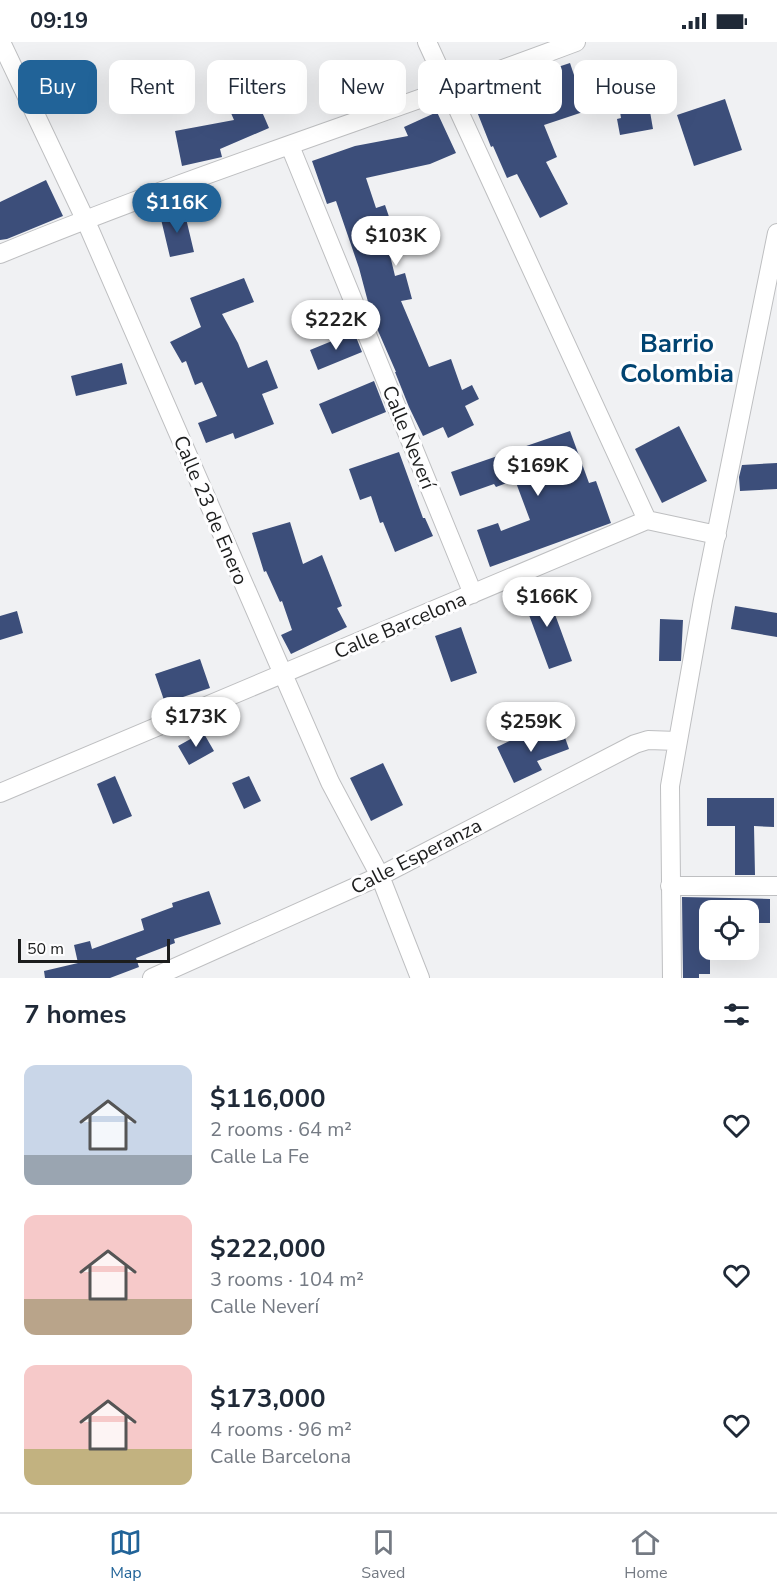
<!DOCTYPE html>
<meta charset="utf-8">
<style>
:root{--surface:#fff;--page:#f6f6f7;--text:#1f2937;--muted:#747a83;--line:#e0e1e3;--accent:#216398}
body{margin:0;font-family:"Nunito Sans",sans-serif;background:var(--page);color:var(--text);height:100vh;display:flex;flex-direction:column;font-size:22px;white-space:nowrap}
*{box-sizing:border-box;margin:0}
p{font-size:20px;color:var(--muted)}
.icon{flex:none;width:33px;height:33px;fill:none;stroke:currentColor;stroke-width:2;stroke-linecap:round;stroke-linejoin:round}
.map{position:relative;height:936px;overflow:hidden}
.sheet{display:flex;flex-direction:column;background:var(--surface);flex:1}
.sheet>*{flex:none}
.hud{position:absolute;left:18px;top:18px;width:741px;height:54px;display:flex;gap:12px}
.fabs{position:absolute;left:699px;top:858px;display:grid;gap:12px}
.fabs a{display:grid;place-items:center;width:60px;height:60px;border-radius:12px;background:var(--surface);box-shadow:0 6px 24px #0002;font-size:30px}
.scale{position:absolute;left:18px;bottom:15px;width:152px;box-sizing:border-box;padding-left:6px;border:3px solid #1c1d1d;border-top:0;font-size:16px;line-height:21px;white-space:nowrap;color:#1c1d1d;-webkit-text-stroke:4px #fefeff;paint-order:stroke}
.price{position:absolute;translate:-50% -51px;padding:0 14px;border-radius:21px;background:#fff;color:#222;font-size:20px;line-height:39px;filter:drop-shadow(0 2px 3px #0008)}
.price::after{content:'';position:absolute;left:50%;top:36px;width:18px;height:14px;margin-left:-9px;background:inherit;clip-path:polygon(0 0,100% 0,50% 100%)}
.price.selected{background:var(--accent);color:#fff}
ul{padding:0;list-style:none}
li{display:flex;align-items:center;gap:18px;height:150px;padding:0 24px}
li span{display:grid;place-items:center;flex:none;width:168px;height:120px;border-radius:12px;color:#555}
li>.icon{margin-inline-start:auto}
span .icon{width:72px;height:72px;fill:#fffc;stroke-width:1}
li b{font-size:26px}
h2{display:flex;justify-content:space-between;align-items:center;height:72px;padding:0 24px;font-size:26px}
.chip{padding:0 21px;border-radius:12px;background:var(--surface);box-shadow:0 6px 24px #0002;font-size:21px;line-height:54px}
.chip.selected{background:var(--accent);color:#fff}
.status{display:flex;justify-content:space-between;align-items:center;height:42px;padding:0 30px;background:var(--surface);direction:ltr}
.status svg{height:16px;fill:currentColor}
.tab-bar{display:flex;justify-content:space-around;align-items:center;height:84px;border-top:2px solid var(--line);background:var(--surface);font-size:16px;color:var(--muted)}
.tab-bar a{display:grid;justify-items:center;gap:3px}
.tab-bar .selected{color:var(--accent)}
.map>svg:first-child{display:block}
</style>
<div class="status"><b>09:19</b><svg viewBox="0 0 49 12"><path d="M0 12V9h3v3zM5 12V6h3v6zM10 12V3h3v9zM15 12V0h3v12zM26 1h20v11H26zM47 4h2v5h-2z"/></svg></div>
<div class="map">
<svg width="777" height="936" viewBox="0 0 777 936">
<rect width="100%" height="100%" fill="#f0f1f3"/>
<path fill="#3c4e7a" d="M570 21 586 69 544 83 557 115 546 120 568 162 540 176 517 132 507 136 493 104 491 105 472 57 512 40Z
M642 23 653 87 620 93 617 77 621 76 613 28Z
M244 28 269 86 220 107 222 115 182 124 175 89 234 78 217 39Z
M725 57 742 108 694 124 677 73Z
M437 70 456 111 430 122 366 136 376 166 385 163 398 201 388 205 395 234 405 231 412 257 401 259 429 325 451 317 462 348 472 343 479 357 465 364 474 383 448 396 443 385 423 394 409 365 395 330H396L372 275 359 226 336 159 327 162 312 119 355 104 408 94 404 85Z
M46 138 63 174 7 197 0 198V160Z
M184 168 194 210 170 215 160 173Z
M244 236 254 260 222 272 238 301 248 326 267 318 278 346 262 352 274 382 235 397 233 391 206 401 198 381 217 374 202 340 195 343 186 319 182 321 170 300 201 285 190 256Z
M354 290 362 310 318 328 310 308Z
M122 321 127 342 76 354 71 334Z
M374 339 386 370 332 392 319 362Z
M679 384 707 439 662 461 635 407Z
M570 389 589 441 596 439 611 481 490 525 477 488 498 481 501 489 530 478 515 438 496 445 494 442 460 454 451 430Z
M399 410 423 476H425L433 494 395 510 383 480 380 481 371 454 360 458 349 427Z
M777 421V447L740 449 739 435 742 423Z
M290 480 303 522 322 513 342 564 337 566 347 585 291 612 281 593 292 588 282 559 280 560 266 529 264 530 252 491Z
M545 545 572 619 549 627 522 554Z
M735 564 777 571V595L731 587Z
M17 569 23 591 0 598V574Z
M660 577 683 578 681 619H659Z
M461 585 477 631 451 640 435 594Z
M200 617 210 646 165 661 155 632Z
M562 687 569 707 537 719 542 728 514 741 497 705 524 692 528 700Z
M203 690 214 709 189 723 178 704Z
M383 721 403 763 371 779 350 736Z
M115 734 132 774 113 782 97 742Z
M249 734 261 759 244 767 232 741Z
M707 756H774V785L754 784 755 833H735V784H707Z
M209 849 221 882 174 897 175 901 136 916 139 925 110 936H45L44 929 78 921 74 903 90 899 92 907 144 888 141 877 173 865 172 861Z
M682 855 770 857V881H748V868H710V932H699V936H683Z"/>
<g fill="none" stroke-linecap="round" stroke-linejoin="round">
<defs>
<path id="minor" d="M1 0 85 177 330 740 380 834 420 936
M290 104 473 552
M0 212C189 134 385 72 576 0
M647 478 717 493
M0 751 647 478 427 0
M670 844H777
M152 936 380 834 635 702 648 698 678 699
M672 936 670 744 703 558 777 191"/>
</defs>
<use href="#minor" stroke="#bebfc1" stroke-width="20"/>
<use href="#minor" stroke="#fff" stroke-width="18"/>
</g>
<g text-anchor="middle" stroke-width="6" stroke-linejoin="round" paint-order="stroke">
<g font-size="20" fill="#1c1d1d" stroke="#fefeff">
<text transform="translate(409 395) rotate(68)" y="7">Calle Neverí</text>
<text transform="translate(211 468) rotate(67)" y="7">Calle 23 de Enero</text>
<text transform="translate(400 583) rotate(-23)" y="7">Calle Barcelona</text>
<text transform="translate(416 814) rotate(-27)" y="7">Calle Esperanza</text>
</g>
<g font-size="26" font-weight="bold" fill="#004371" stroke="#fefeff">
<text x="677" y="310">Barrio<tspan x="677" dy="30">Colombia</tspan></text>
</g>
</g>
</svg>
<div class="fabs">
<a><svg class="icon" aria-label="locate" viewBox="0 0 24 24"><circle cx="12" cy="12" r="6"/><path d="M12 2v4M12 18v4M2 12h4M18 12h4"/></svg></a>
</div>
<div class="scale">50 m</div>
<b class="price selected" style="left:177px;top:192px">$116K</b>
<b class="price" style="left:396px;top:225px">$103K</b>
<b class="price" style="left:336px;top:309px">$222K</b>
<b class="price" style="left:538px;top:455px">$169K</b>
<b class="price" style="left:547px;top:586px">$166K</b>
<b class="price" style="left:196px;top:706px">$173K</b>
<b class="price" style="left:531px;top:711px">$259K</b>
<div class="hud">
<a class="chip selected">Buy</a>
<a class="chip">Rent</a>
<a class="chip">Filters</a>
<a class="chip">New</a>
<a class="chip">Apartment</a>
<a class="chip">House</a>
</div>
</div>
<section class="sheet">
<h2>7 homes<svg class="icon" aria-label="filters" viewBox="0 0 24 24"><path d="M4 7h16M4 17h16"/><circle cx="9" cy="7" r="2"/><circle cx="15" cy="17" r="2"/></svg></h2>
<ul>
<li><span style="background:linear-gradient(#c9d6e8 75%,#9aa5b1 0)"><svg class="icon" aria-label="home" viewBox="0 0 24 24"><path d="M3 11l9-7 9 7M6 9v11h12V9"/></svg></span><div><b>$116,000</b><p>2 rooms · 64 m²</p><p>Calle La Fe</p></div><svg class="icon" aria-label="heart" viewBox="0 0 24 24"><path d="M12 20l-8-8c-3-5 5-10 8-4 3-6 11-1 8 4z"/></svg></li>
<li><span style="background:linear-gradient(#f6c9c9 70%,#b9a48a 0)"><svg class="icon" aria-label="home" viewBox="0 0 24 24"><path d="M3 11l9-7 9 7M6 9v11h12V9"/></svg></span><div><b>$222,000</b><p>3 rooms · 104 m²</p><p>Calle Neverí</p></div><svg class="icon" aria-label="heart" viewBox="0 0 24 24"><path d="M12 20l-8-8c-3-5 5-10 8-4 3-6 11-1 8 4z"/></svg></li>
<li><span style="background:linear-gradient(#f6c9c9 70%,#c2b280 0)"><svg class="icon" aria-label="home" viewBox="0 0 24 24"><path d="M3 11l9-7 9 7M6 9v11h12V9"/></svg></span><div><b>$173,000</b><p>4 rooms · 96 m²</p><p>Calle Barcelona</p></div><svg class="icon" aria-label="heart" viewBox="0 0 24 24"><path d="M12 20l-8-8c-3-5 5-10 8-4 3-6 11-1 8 4z"/></svg></li>
</ul>
</section>
<nav class="tab-bar">
<a class="selected"><svg class="icon" aria-label="map" viewBox="0 0 24 24"><path d="M3 6l6-2 6 2 6-2v14l-6 2-6-2-6 2zM9 4v14M15 6v14"/></svg>Map</a>
<a><svg class="icon" aria-label="saved" viewBox="0 0 24 24"><path d="M7 4h10v16l-5-4-5 4z"/></svg>Saved</a>
<a><svg class="icon" aria-label="home" viewBox="0 0 24 24"><path d="M3 11l9-7 9 7M6 9v11h12V9"/></svg>Home</a>
</nav>
